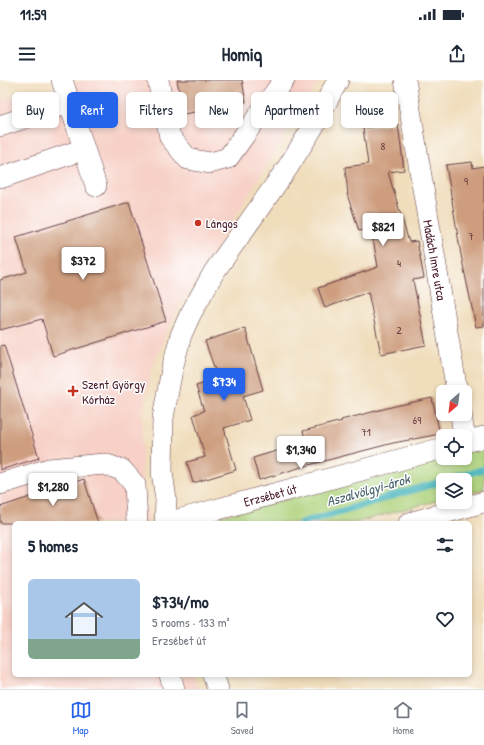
<!DOCTYPE html>
<meta charset="utf-8">
<style>
:root{--surface:#fff;--page:#f2f2f3;--text:#1f2937;--muted:#747a83;--line:#e0e1e3;--accent:#2563eb}
body{margin:0;font-family:"Patrick Hand",sans-serif;background:var(--page);color:var(--text);height:100vh;display:flex;flex-direction:column;font-size:15px;white-space:nowrap}
*{box-sizing:border-box;margin:0}
p{font-size:13px;color:var(--muted)}
.icon{flex:none;width:22px;height:22px;fill:none;stroke:currentColor;stroke-width:2;stroke-linecap:round;stroke-linejoin:round}
.map{position:relative;flex:1;overflow:hidden}
.panel{position:absolute;left:12px;top:441px;width:460px;height:156px;display:flex;flex-direction:column;background:var(--surface);border-radius:6px;box-shadow:0 2px 6px #0003}
.panel>*{flex:none}
.hud{position:absolute;left:12px;top:12px;width:460px;height:36px;display:flex;gap:8px}
.needle{width:26px;rotate:208deg}
.buttons{position:absolute;left:436px;top:305px;display:grid;gap:8px}
.buttons a{display:grid;place-items:center;width:36px;height:36px;border-radius:6px;background:var(--surface);box-shadow:0 2px 6px #0003;font-size:20px}
.price{position:absolute;translate:-50% -34px;padding:0 9px;border-radius:4px;background:#fff;color:#222;font-size:13px;line-height:26px;filter:drop-shadow(0 1px 2px #0008)}
.price::after{content:'';position:absolute;left:50%;top:24px;width:12px;height:9px;margin-left:-6px;background:inherit;clip-path:polygon(0 0,100% 0,50% 100%)}
.price.selected{background:var(--accent);color:#fff}
ul{padding:0;list-style:none}
li{display:flex;align-items:center;gap:12px;height:100px;padding:0 16px}
li span{display:grid;place-items:center;flex:none;width:112px;height:80px;border-radius:6px;color:#555}
li>.icon{margin-inline-start:auto}
span .icon{width:48px;height:48px;fill:#fffc;stroke-width:1}
li b{font-size:17px}
h2{display:flex;justify-content:space-between;align-items:center;height:48px;padding:0 16px;font-size:17px}
.pill{padding:0 14px;border-radius:6px;background:var(--surface);box-shadow:0 2px 6px #0003;font-size:14px;line-height:36px}
.pill.selected{background:var(--accent);color:#fff}
.status{display:flex;justify-content:space-between;align-items:center;height:28px;padding:0 20px;background:var(--surface);direction:ltr}
.status svg{height:11px;fill:currentColor}
header{display:flex;justify-content:space-between;align-items:center;height:52px;padding:0 16px;background:var(--surface);font-size:18px;font-weight:700}
.tab-bar{display:flex;justify-content:space-around;align-items:center;height:56px;border-top:1px solid var(--line);background:var(--surface);font-size:11px;color:var(--muted)}
.tab-bar a{display:grid;justify-items:center;gap:2px}
.tab-bar .selected{color:var(--accent)}
.map>svg:first-child{display:block}
</style>
<div class="status"><b>11:59</b><svg viewBox="0 0 49 12"><path d="M0 12V9h3v3zM5 12V6h3v6zM10 12V3h3v9zM15 12V0h3v12zM26 1h20v11H26zM47 4h2v5h-2z"/></svg></div>
<header><svg class="icon" aria-label="menu" viewBox="0 0 24 24"><path d="M4 6h16M4 12h16M4 18h16"/></svg>Homiq<svg class="icon" aria-label="share" viewBox="0 0 24 24"><path d="M12 15V3M7 8l5-5 5 5M5 13v7h14v-7"/></svg></header>
<div class="map">
<svg width="484" height="609" viewBox="0 0 484 609">
<rect width="100%" height="100%" fill="#fff"/>
<filter id="ink" filterUnits="userSpaceOnUse"><feTurbulence type="fractalNoise" baseFrequency=".025" numOctaves="2"/><feDisplacementMap in="SourceGraphic" scale="8" xChannelSelector="R" yChannelSelector="G"/><feConvolveMatrix kernelMatrix="1 2 1 2 8 2 1 2 1" color-interpolation-filters="sRGB"/></filter>
<filter id="wash" filterUnits="userSpaceOnUse"><feTurbulence type="fractalNoise" baseFrequency=".012" numOctaves="4" result="noise"/><feDisplacementMap in="SourceGraphic" scale="16" xChannelSelector="R" yChannelSelector="G"/><feGaussianBlur stdDeviation="0.9" result="paint"/><feColorMatrix in="noise" values="0 0 0 0 0 0 0 0 0 0 0 0 0 0 0 0 0 1.4 0 .05"/><feComposite in="paint" operator="in"/></filter>
<g filter="url(#wash)">
<rect width="100%" height="100%" fill="#f0ddbc"/>
<path fill="#f7d1c7" d="M87 0H320L175 234 152 286 142 335V395L149 443H14V595H193L198 609H0V20Z"/>
<path fill="#add17a" stroke="#7c7852" d="M484 362V409L465 414V400H443V419L354 443H196L443 378H465V367Z"/>
<g fill="none" stroke-linecap="round" stroke-linejoin="round">
<path stroke="#42b2ba" stroke-width="7" d="M447 400 484 389
M301 443 443 401"/>
</g>
<g id="blocks">
<path fill="#cd9d7e" d="M177 0H242L246 22 184 34Z
M398 44 404 90 388 92 409 162 417 161 424 198 413 200 426 265 381 274 368 212 325 228 318 208 378 187 371 148 359 151 347 114H348L345 87 368 84 363 48Z
M472 82 473 88 484 86V246L476 247 461 175 446 85Z
M129 122 166 241 53 276 42 239 0 250V200L27 192 16 157Z
M245 248 263 310 243 316 250 340 224 348 236 390 193 403 187 382 205 377 193 335 204 331 196 306 218 299 205 261Z
M4 265 39 378 0 390V266Z
M432 318 440 354 393 363 305 386 259 400 253 378 306 362 303 351 342 341 341 340 395 326Z
M84 399 98 443H0V427Z"/>
</g>
</g>
<g filter="url(#ink)">
<use href="#blocks" fill-opacity="0" stroke="#633c41" stroke-width="1"/>
<g fill="none" stroke-linecap="round" stroke-linejoin="round">
<defs>
<path id="minor" d="M62 0 96 106
M158 0 170 57 188 79 210 83 228 78 284 0
M405 0 457 312
M0 46 69 23
M3 97 84 69
M461 334 464 356
M465 362 484 357
M0 404 49 389 104 384 122 390 135 405 137 443
M165 443 166 420 162 392 163 338 172 289 181 255 190 235 214 192 288 87 313 47 338 0
M167 443 443 368
M409 443 484 422
M170 595 174 609
M213 595 218 609"/>
</defs>
<use href="#minor" stroke="#633c41" stroke-width="22"/>
<use href="#minor" stroke="#fff" stroke-width="21"/>
</g>
</g>
<g fill="#c8321e" stroke="#fff" stroke-width="1.5">
<circle cx="198" cy="143" r="4"/>
<path d="M71 305h4v4h4v4h-4v4h-4v-4h-4v-4h4z"/>
</g>
<g text-anchor="middle" stroke-width="3" stroke-linejoin="round" paint-order="stroke">
<g font-size="11" fill="#6b3e40">
<text x="383" y="70">8</text>
<text x="466" y="105">9</text>
<text x="471" y="160">7</text>
<text x="399" y="187">4</text>
<text x="399" y="254">2</text>
<text x="417" y="344">69</text>
<text x="366" y="356">71</text>
</g>
<g font-size="13" fill="#4a1f2b" stroke="#fff" text-anchor="start">
<text x="206" y="148">Lángos</text>
<text x="82" y="309">Szent György<tspan x="82" dy="15">Kórház</tspan></text>
</g>
<g font-size="13" fill="#4a1f2b" stroke="#fff">
<text transform="translate(435 180) rotate(80)" y="5">Madách Imre utca</text>
<text transform="translate(270 415) rotate(-15)" y="5">Erzsébet út</text>
</g>
<g font-size="14" font-style="italic" fill="#46616b" stroke="#fff">
<text transform="translate(368 410) rotate(-16)" y="5">Aszalvölgyi-árok</text>
</g>
</g>
</svg>
<div class="buttons">
<a><svg class="needle" viewBox="-14 -14 28 28"><path d="M0-13l5 13h-10z" fill="#e53935"/><path d="M0 13l5-13h-10z" fill="#747a83"/></svg></a>
<a><svg class="icon" aria-label="locate" viewBox="0 0 24 24"><circle cx="12" cy="12" r="6"/><path d="M12 2v4M12 18v4M2 12h4M18 12h4"/></svg></a>
<a><svg class="icon" aria-label="layers" viewBox="0 0 24 24"><path d="M12 4l9 5-9 5-9-5zM3 14l9 5 9-5"/></svg></a>
</div>
<b class="price" style="left:383px;top:167px">$821</b>
<b class="price" style="left:83px;top:201px">$372</b>
<b class="price selected" style="left:224px;top:322px">$734</b>
<b class="price" style="left:301px;top:390px">$1,340</b>
<b class="price" style="left:53px;top:427px">$1,280</b>
<div class="hud">
<a class="pill">Buy</a>
<a class="pill selected">Rent</a>
<a class="pill">Filters</a>
<a class="pill">New</a>
<a class="pill">Apartment</a>
<a class="pill">House</a>
</div>
<section class="panel">
<h2>5 homes<svg class="icon" aria-label="filters" viewBox="0 0 24 24"><path d="M4 7h16M4 17h16"/><circle cx="9" cy="7" r="2"/><circle cx="15" cy="17" r="2"/></svg></h2>
<ul>
<li><span style="background:linear-gradient(#a9c7e8 75%,#7fa58c 0)"><svg class="icon" aria-label="home" viewBox="0 0 24 24"><path d="M3 11l9-7 9 7M6 9v11h12V9"/></svg></span><div><b>$734/mo</b><p>5 rooms · 133 m²</p><p>Erzsébet út</p></div><svg class="icon" aria-label="heart" viewBox="0 0 24 24"><path d="M12 20l-8-8c-3-5 5-10 8-4 3-6 11-1 8 4z"/></svg></li>
</ul>
</section>
</div>
<nav class="tab-bar">
<a class="selected"><svg class="icon" aria-label="map" viewBox="0 0 24 24"><path d="M3 6l6-2 6 2 6-2v14l-6 2-6-2-6 2zM9 4v14M15 6v14"/></svg>Map</a>
<a><svg class="icon" aria-label="saved" viewBox="0 0 24 24"><path d="M7 4h10v16l-5-4-5 4z"/></svg>Saved</a>
<a><svg class="icon" aria-label="home" viewBox="0 0 24 24"><path d="M3 11l9-7 9 7M6 9v11h12V9"/></svg>Home</a>
</nav>
